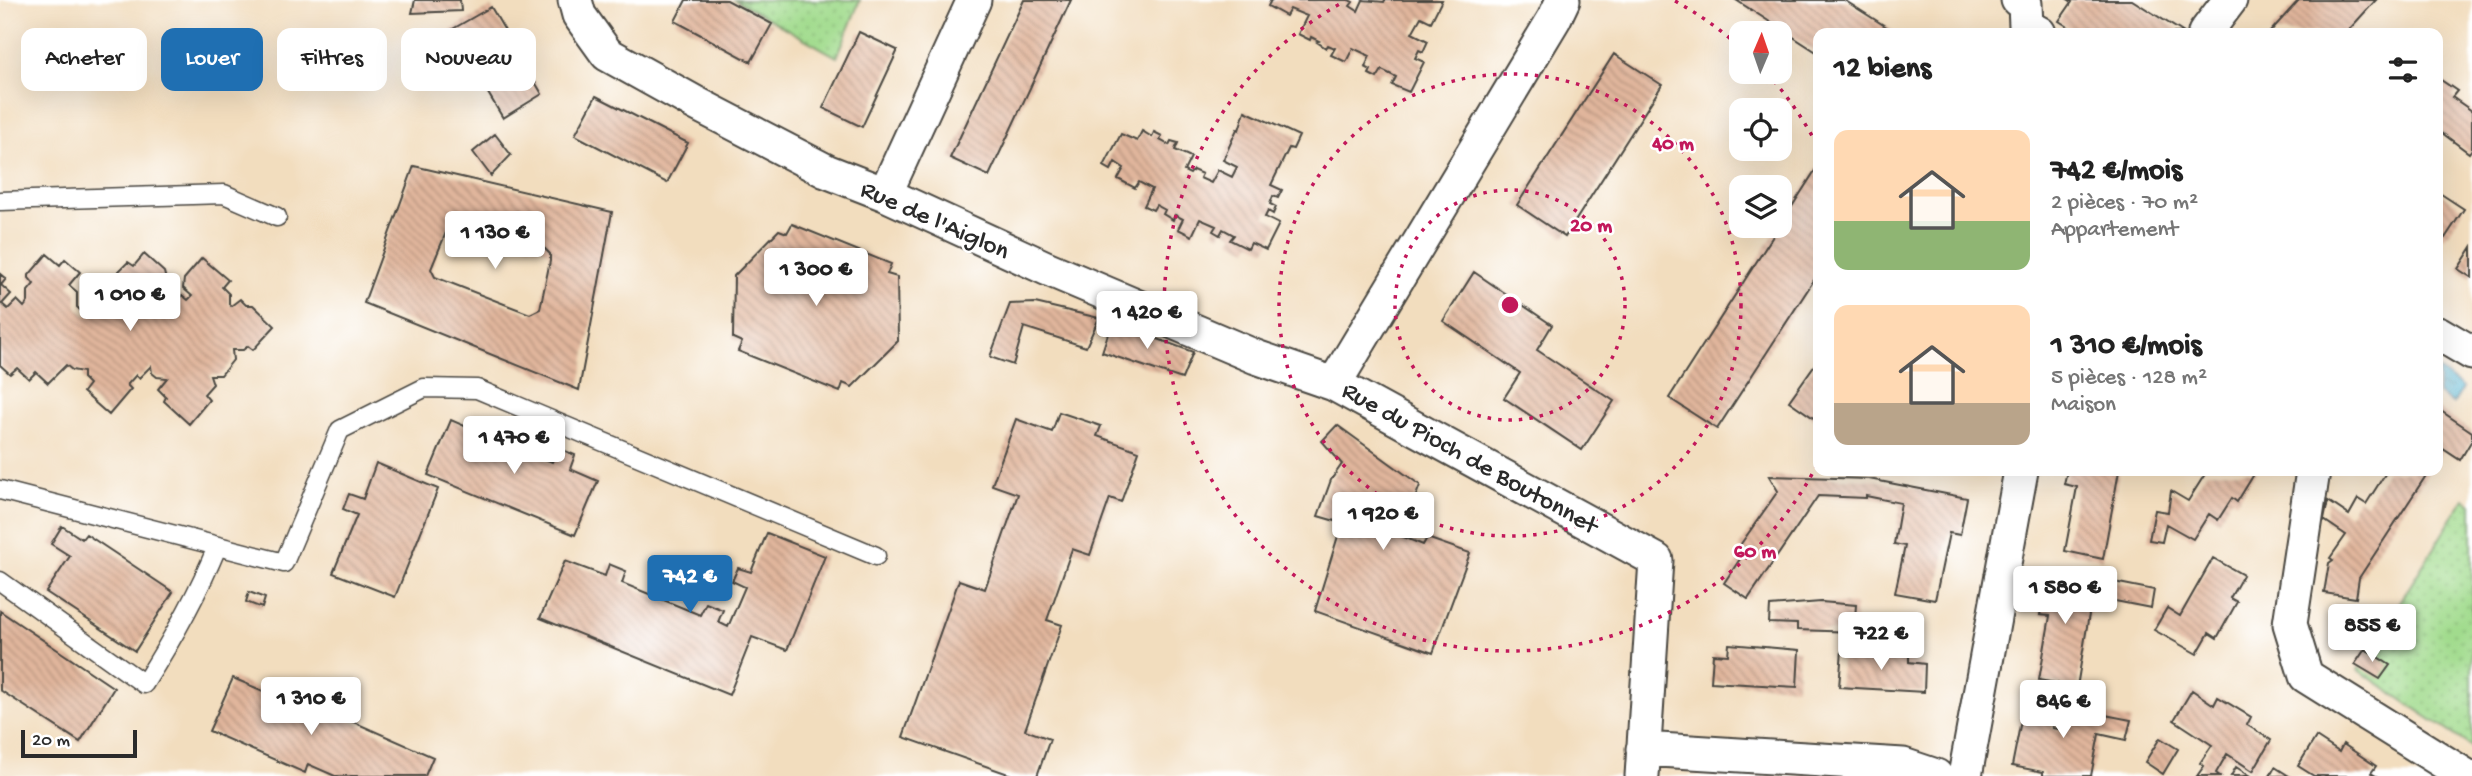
<!DOCTYPE html>
<html lang="fr">
<meta charset="utf-8">
<style>
:root{--surface:#fff;--page:#f6f6f6;--text:#222;--muted:#767676;--accent:#1f6fb2}
body{margin:0;font-family:"Gochi Hand",sans-serif;background:var(--page);color:var(--text);height:100vh;display:flex;flex-direction:column;font-size:26px;white-space:nowrap}
*{box-sizing:border-box;margin:0}
p{font-size:23px;color:var(--muted)}
.icon{flex:none;width:38px;height:38px;fill:none;stroke:currentColor;stroke-width:2;stroke-linecap:round;stroke-linejoin:round}
.map{position:relative;flex:1;overflow:hidden}
.details{position:absolute;left:1813px;top:28px;width:630px;height:448px;display:flex;flex-direction:column;background:var(--surface);border-radius:14px;box-shadow:0 7px 28px #0002}
.details>*{flex:none}
.banner{position:absolute;left:21px;top:28px;width:665px;height:63px;display:flex;gap:14px}
.needle{width:46px;rotate:2deg}
.tools{position:absolute;left:1729px;top:21px;display:grid;gap:14px}
.tools a{display:grid;place-items:center;width:63px;height:63px;border-radius:14px;background:var(--surface);box-shadow:0 7px 28px #0002;font-size:35px}
.scale{position:absolute;left:21px;bottom:18px;width:116px;box-sizing:border-box;padding-left:7px;border:4px solid #2b2b2b;border-top:0;font-size:19px;line-height:24px;white-space:nowrap;color:#2b2b2b;-webkit-text-stroke:5px #fff;paint-order:stroke}
.price{position:absolute;translate:-50% -60px;padding:0 16px;border-radius:7px;background:#fff;color:#222;font-size:23px;line-height:46px;filter:drop-shadow(0 2px 4px #0008)}
.price::after{content:'';position:absolute;left:50%;top:42px;width:21px;height:16px;margin-left:-10px;background:inherit;clip-path:polygon(0 0,100% 0,50% 100%)}
.price.current{background:var(--accent);color:#fff}
ul{padding:0;list-style:none}
li{display:flex;align-items:center;gap:21px;height:175px;padding:0 21px}
li span{display:grid;place-items:center;flex:none;width:196px;height:140px;border-radius:14px;color:#555}
li>.icon{margin-inline-start:auto}
span .icon{width:84px;height:84px;fill:#fffc;stroke-width:1}
li b{font-size:30px}
h2{display:flex;justify-content:space-between;align-items:center;height:84px;padding:0 21px;font-size:30px}
.chip{padding:0 24px;border-radius:14px;background:var(--surface);box-shadow:0 7px 28px #0002;font-size:24px;line-height:63px}
.chip.current{background:var(--accent);color:#fff}
.map>svg:first-child{display:block}
</style>
<div class="map">
<svg width="2472" height="776" viewBox="0 0 2472 776">
<defs>
<pattern id="park-dots" width="8" height="8" patternUnits="userSpaceOnUse" patternTransform="scale(1.75)"><rect width="8" height="8" fill="#a1db8d"/><path d="M2 2h.1M6 6h.1" fill="none" stroke="#8bbc7a" stroke-width="1.8" stroke-linecap="round"/></pattern>
<pattern id="water-ripples" width="26" height="14" patternUnits="userSpaceOnUse" patternTransform="scale(1.75)"><rect width="26" height="14" fill="#55b7d4"/><path d="M2 4q2-2 4 0t4 0M15 11q2-2 4 0t4 0" fill="none" stroke="#4795ac"/></pattern>
<pattern id="building-back-hatch" width="6" height="6" patternUnits="userSpaceOnUse" patternTransform="scale(1.75)"><rect width="6" height="6" fill="#e1b69c"/><path d="M-1 5l2 2M0 0l6 6M5-1l2 2" fill="none" stroke="#b7947f"/></pattern>
</defs>
<rect width="100%" height="100%" fill="#fff"/>
<filter id="ink" filterUnits="userSpaceOnUse"><feTurbulence type="fractalNoise" baseFrequency=".0143" numOctaves="2"/><feDisplacementMap in="SourceGraphic" scale="14" xChannelSelector="R" yChannelSelector="G"/><feConvolveMatrix kernelMatrix="1 2 1 2 8 2 1 2 1" color-interpolation-filters="sRGB"/></filter>
<filter id="wash" filterUnits="userSpaceOnUse"><feTurbulence type="fractalNoise" baseFrequency=".00686" numOctaves="4" result="noise"/><feDisplacementMap in="SourceGraphic" scale="28" xChannelSelector="R" yChannelSelector="G"/><feGaussianBlur stdDeviation="1.57" result="paint"/><feColorMatrix in="noise" values="0 0 0 0 0 0 0 0 0 0 0 0 0 0 0 0 0 1.4 0 .05"/><feComposite in="paint" operator="in"/></filter>
<g filter="url(#wash)">
<rect width="100%" height="100%" fill="#f2ddbe"/>
<path fill="url(#park-dots)" stroke="#66835c" stroke-width="2" d="M735 0H860L837 57Z
M2464 499 2472 504V747L2358 670Z"/>
<path fill="url(#water-ripples)" stroke="#407180" stroke-width="2" d="M2438 370 2463 388 2453 404 2438 394Z"/>
<g id="blocks">
<path fill="url(#building-back-hatch)" fill-rule="evenodd" d="M415 0H460L461 11 412 13Z
M686 0H727L772 24 751 62 675 21Z
M1024 0H1071L989 176 950 158Z
M1271 0H1349L1353 2 1350 6 1358 11 1363 0 1384 2 1385 0H1442L1431 22 1421 17 1412 33 1428 41 1423 52 1419 50 1415 58 1424 62 1409 92 1392 85 1396 77 1382 70 1377 78 1369 74 1371 70 1365 67 1370 56 1353 48 1346 62 1331 55 1335 48 1328 45 1326 48 1317 42 1319 41 1311 37 1310 40 1298 34 1307 16 1290 9 1286 16 1268 6Z
M1736 0H1844L1896 33H1818V53Z
M2069 0H2132L2184 33H2078L2059 21 2072 2Z
M2299 0H2376L2346 33H2269Z
M491 7 542 94 503 118 476 73 463 82 445 50 459 43 451 30Z
M859 32 897 50V52L862 127 823 108Z
M1614 54 1662 85 1565 237 1517 205Z
M2438 78 2457 91 2452 97 2472 111V149L2469 153 2438 130Z
M596 96 688 143 667 183 575 135Z
M1245 111 1299 136 1293 149 1289 148 1271 185 1282 190 1278 198 1273 196 1270 204 1276 207 1273 214 1268 211 1265 217 1279 224 1266 250 1251 243 1248 249 1230 240 1234 235 1223 229 1220 235 1213 231 1216 226 1200 219 1192 236 1178 229 1183 219 1175 215 1173 220 1163 214 1165 210 1156 205 1153 210 1144 206 1152 189 1139 182 1135 188 1118 179 1124 168 1115 162 1111 170 1104 166 1121 134 1137 141 1142 131 1152 137 1154 132 1162 136 1160 140 1169 145 1171 141 1178 143 1175 150 1191 157 1184 171 1190 174 1193 170 1202 174 1200 178 1211 183 1218 170 1232 177 1237 167 1223 160 1237 129 1239 130Z
M495 134 511 155 491 176 473 152Z
M414 166 612 212 579 390 364 303ZM450 227 545 249 550 254V261L540 309 530 314 435 277 431 269 447 230Z
M1818 166V274L1717 429 1669 398Z
M2438 192 2464 209 2445 238 2438 234Z
M792 224 891 264 887 274 897 277 898 341 852 387 843 383 840 392 738 351 742 342 733 338 734 276 779 230 787 233Z
M2472 247V278L2458 269Z
M47 254 60 265 65 259 80 272 69 285 77 292V307L86 316 95 308 102 307 110 315 121 305 120 291 126 284 116 274 128 262 134 266 144 254 164 272 166 280 163 284 169 290 170 296 159 310 165 315 182 295 188 300 192 296 183 288 184 279 202 258 228 280 222 287 229 294V304L231 306 240 299 246 305H253L275 326 253 350 248 346 243 350H232L233 360 221 375H210L213 384 204 394 209 400 189 424 164 401 166 397 158 389 167 378 157 377 152 373 151 366 139 378 136 375 127 385 131 389 109 415 83 392 89 384 83 378V372L72 370 66 365 48 383 36 372 29 379 17 368 10 374 0 365V274L6 279 1 285 11 294 2 304 8 309 17 300 24 307 28 302V291L34 284 29 278V275Z
M1474 272 1552 325 1537 350 1614 401 1582 450 1504 398 1520 373 1443 321Z
M1035 303 1099 318 1086 347 1024 327 1013 365 990 357 1010 304Z
M1112 322 1193 352 1182 379 1102 352Z
M1818 360V421L1789 401Z
M2438 409 2472 432V440L2460 460 2443 449 2438 457Z
M1059 412 1101 426 1097 436 1139 451 1121 502 1110 498 1090 555 1072 549 1047 620 1062 625 1025 730 1050 739 1037 776H1014L903 737 959 580 985 589 1018 494 992 485 1016 419 1052 432Z
M482 418 498 424 493 438 552 462 558 448 575 455 570 469 598 481 575 535 428 475 451 420 476 431Z
M1337 425 1420 485 1401 536 1423 545 1427 538 1470 553 1433 653 1315 611 1342 523 1318 516 1331 480 1342 464 1322 441Z
M376 463 438 489 395 597 333 573 357 515 343 509 349 494 363 499Z
M2067 471H2119L2103 559 2065 551 2077 487 2064 484Z
M2207 471H2256L2237 502 2232 498 2218 520 2209 514 2193 539 2166 524 2162 542 2149 540 2155 510 2168 512 2171 491 2188 501Z
M2387 471H2429L2359 578 2356 598 2324 593 2329 563 2333 560 2330 558 2346 535 2324 520 2328 501 2349 515 2358 499 2366 504Z
M1769 476 1869 479 1967 498 1960 535 1949 533 1935 600 1895 593 1905 546 1894 544 1901 503 1866 496V498L1818 496 1748 599 1724 583 1744 553 1738 548 1778 491Z
M62 526 82 539 86 534 173 592 135 651 46 592 70 556 51 544Z
M767 533 825 556 787 650 752 637 729 695 540 618 565 561 605 576 609 564 626 571 622 583 700 615 706 603 723 610 718 622 728 627 745 587 732 581 738 568 751 572Z
M2213 558 2243 575 2230 598 2237 602 2217 638 2209 633 2197 654 2154 630 2167 608 2180 616Z
M2048 570 2095 578 2077 687 2039 680 2050 616 2040 615Z
M2114 582 2154 590 2151 608 2110 600Z
M249 592 265 598 262 608 246 602Z
M1821 602 1856 605 1854 632 1797 630V624L1769 623 1770 606Z
M0 611 114 688 80 742 0 690Z
M1729 644 1799 650 1797 687 1711 682 1713 654 1728 655Z
M2365 649 2390 665 2380 679 2355 664Z
M1842 650 1909 654V662L1925 664 1924 692 1839 687Z
M233 678 328 719 331 712 433 757 425 776H335L308 764 305 773 209 731Z
M2192 690 2214 705 2218 697 2251 717 2247 725 2271 740 2253 771 2227 754 2216 773 2220 776H2197L2204 766 2200 763 2212 745 2174 720Z
M2025 700 2056 706 2052 728 2064 730 2066 716 2078 718 2079 710 2131 720 2126 740 2099 734 2091 776H2043V772L2012 766Z
M2316 737 2339 752 2343 744 2376 766 2371 773 2376 776H2314L2298 766Z
M2160 738 2178 749 2163 774 2145 762Z
M2236 767 2250 776H2231Z
M2275 767 2289 776H2270Z"/>
</g>
</g>
<g filter="url(#ink)">
<use href="#blocks" fill-opacity="0" stroke="#494641" stroke-width="2"/>
<g fill="none" stroke-linecap="round" stroke-linejoin="round">
<defs>
<path id="lane" d="M0 201 224 194 277 217
M0 490 284 563 340 430 424 388 477 389 876 556
M0 581 144 684C172 640 197 596 217 547"/>
<path id="street" d="M575 0 579 15 607 54 697 104 826 171 885 194 1046 268 1256 357 1334 384
M1563 0 1554 19 1334 384 1656 560 1642 776
M2018 0 2025 4 2026 26 2039 33
M2205 33 2230 0
M885 194 974 0
M2438 333 2472 353
M2313 471 2290 624 2306 676 2466 776
M1643 749 1903 765 1936 776
M1965 776 2021 471"/>
</defs>
<use href="#lane" stroke="#494641" stroke-width="21"/>
<use href="#street" stroke="#494641" stroke-width="37"/>
<use href="#lane" stroke="#fff" stroke-width="18"/>
<use href="#street" stroke="#fff" stroke-width="33"/>
</g>
</g>
<g fill="none" stroke="#c2185b" stroke-width="3.5" stroke-dasharray="3.5 7">
<circle cx="1510" cy="305" r="115"/>
<circle cx="1510" cy="305" r="231"/>
<path d="M1817 465A346 346 0 1 1 1345 1M1675 1A346 346 0 0 1 1739 46M1767 73A346 346 0 0 1 1817 145"/>
</g>
<g text-anchor="middle" stroke-width="5" stroke-linejoin="round" paint-order="stroke">
<g font-size="26" fill="#2b2b2b" stroke="#fff">
<text transform="translate(936 218) rotate(24)" y="9">Rue de l'Aiglon</text>
<text transform="translate(1471 456) rotate(29)" y="9">Rue du Pioch de Boutonnet</text>
</g>
</g>
<circle cx="1510" cy="305" r="10" fill="#c2185b" stroke="#fff" stroke-width="3.5"/>
<g font-size="21" text-anchor="middle" font-weight="bold" fill="#c2185b" stroke="#fff" stroke-width="5" stroke-linejoin="round" paint-order="stroke">
<text x="1673" y="149">40 m</text>
<text x="1591" y="231">20 m</text>
<text x="1755" y="557">60 m</text>
</g>
</svg>
<div class="tools">
<a><svg class="needle" viewBox="-14 -14 28 28"><path d="M0-13l5 13h-10z" fill="#e53935"/><path d="M0 13l5-13h-10z" fill="#767676"/></svg></a>
<a><svg class="icon" aria-label="locate" viewBox="0 0 24 24"><circle cx="12" cy="12" r="6"/><path d="M12 2v4M12 18v4M2 12h4M18 12h4"/></svg></a>
<a><svg class="icon" aria-label="layers" viewBox="0 0 24 24"><path d="M12 4l9 5-9 5-9-5zM3 14l9 5 9-5"/></svg></a>
</div>
<div class="scale">20 m</div>
<b class="price" style="left:495px;top:271px">1 130 €</b>
<b class="price" style="left:816px;top:308px">1 300 €</b>
<b class="price" style="left:130px;top:333px">1 010 €</b>
<b class="price" style="left:1147px;top:351px">1 420 €</b>
<b class="price" style="left:514px;top:476px">1 470 €</b>
<b class="price" style="left:1383px;top:552px">1 920 €</b>
<b class="price current" style="left:690px;top:615px">742 €</b>
<b class="price" style="left:2065px;top:626px">1 580 €</b>
<b class="price" style="left:2372px;top:664px">855 €</b>
<b class="price" style="left:1881px;top:672px">722 €</b>
<b class="price" style="left:311px;top:737px">1 310 €</b>
<b class="price" style="left:2063px;top:740px">846 €</b>
<div class="banner">
<a class="chip">Acheter</a>
<a class="chip current">Louer</a>
<a class="chip">Filtres</a>
<a class="chip">Nouveau</a>
</div>
<section class="details">
<h2>12 biens<svg class="icon" aria-label="filters" viewBox="0 0 24 24"><path d="M4 7h16M4 17h16"/><circle cx="9" cy="7" r="2"/><circle cx="15" cy="17" r="2"/></svg></h2>
<ul>
<li><span style="background:linear-gradient(#ffd9b3 65%,#8fb573 0)"><svg class="icon" aria-label="home" viewBox="0 0 24 24"><path d="M3 11l9-7 9 7M6 9v11h12V9"/></svg></span><div><b>742 €/mois</b><p>2 pièces · 70 m²</p><p>Appartement</p></div></li>
<li><span style="background:linear-gradient(#ffd9b3 70%,#b9a48a 0)"><svg class="icon" aria-label="home" viewBox="0 0 24 24"><path d="M3 11l9-7 9 7M6 9v11h12V9"/></svg></span><div><b>1 310 €/mois</b><p>5 pièces · 128 m²</p><p>Maison</p></div></li>
</ul>
</section>
</div>
